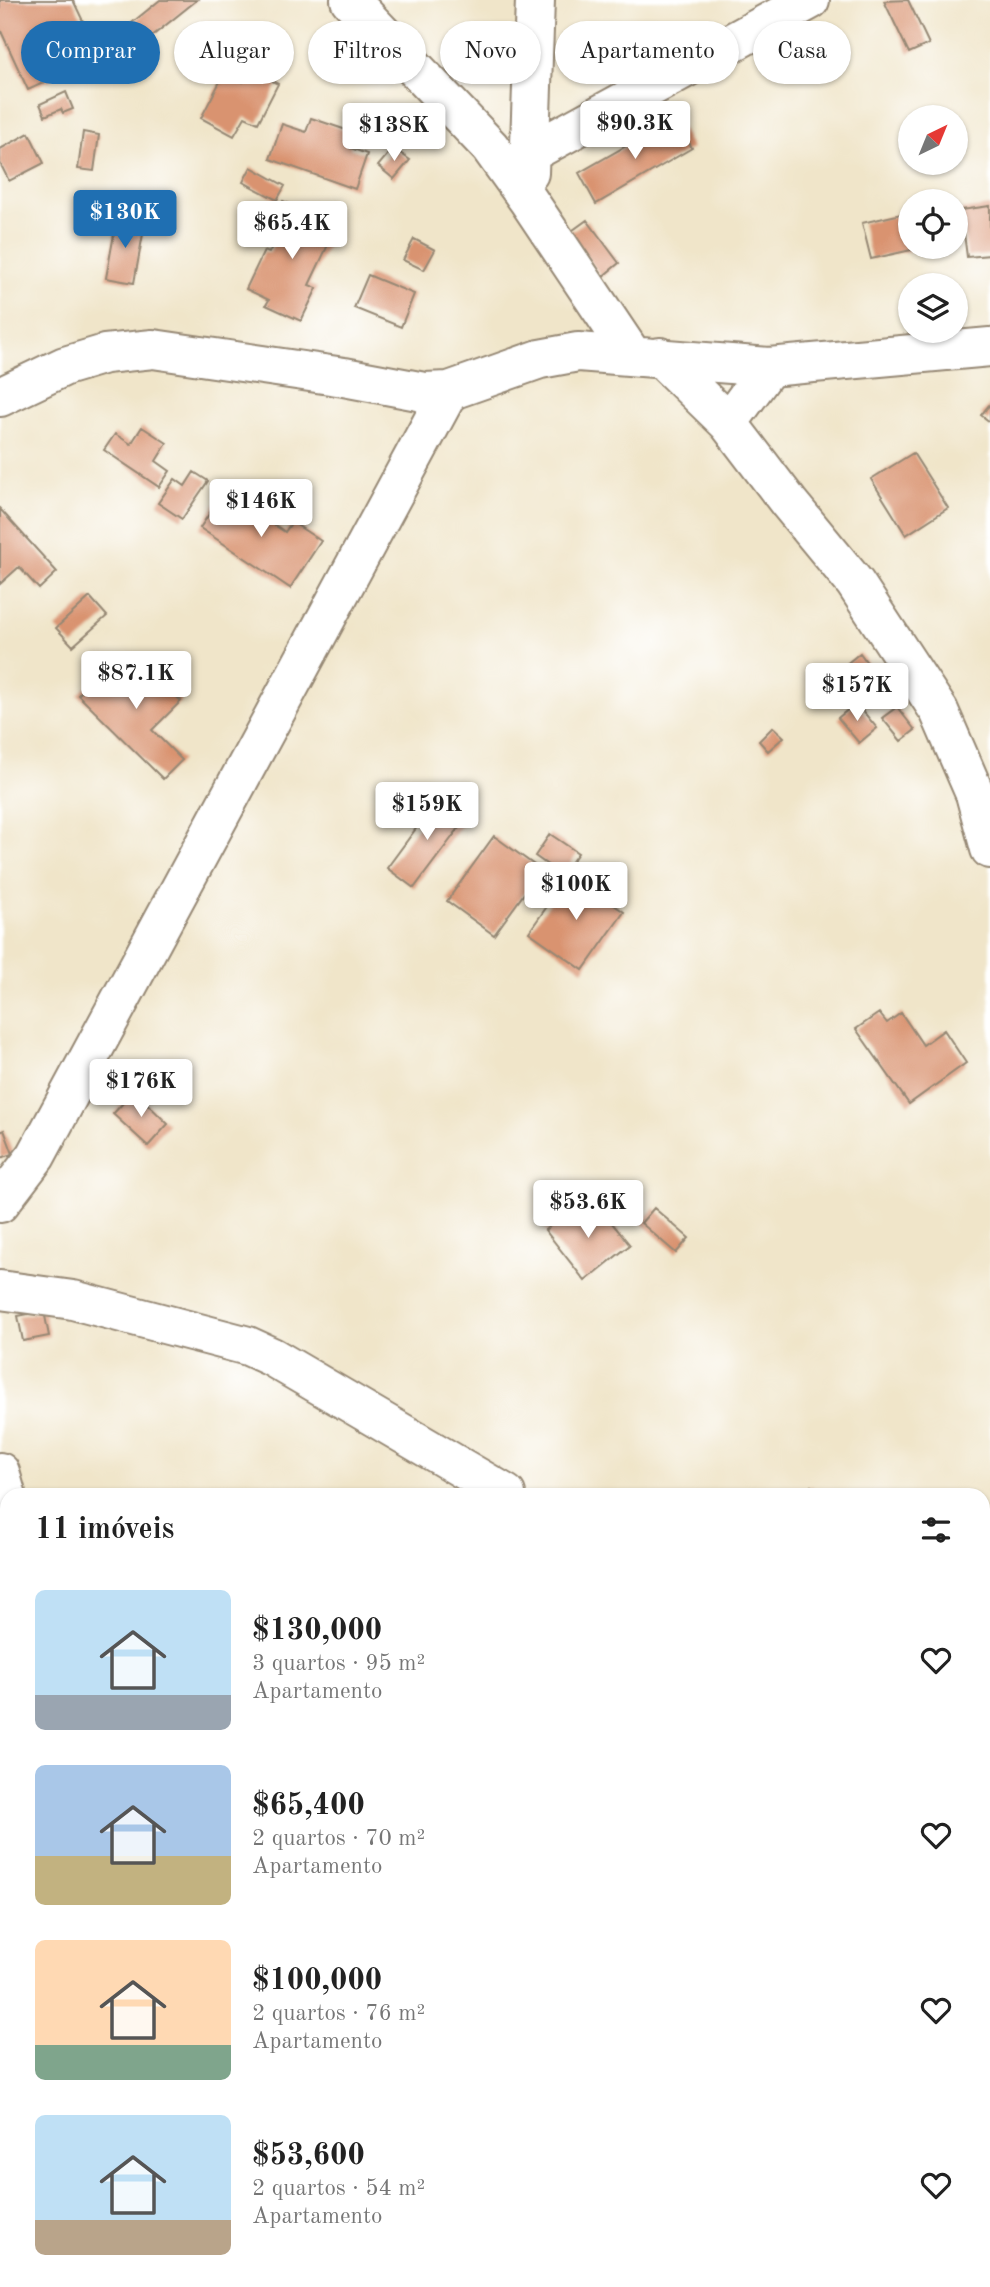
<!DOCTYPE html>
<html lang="pt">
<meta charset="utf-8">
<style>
:root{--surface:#fff;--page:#f2f2f2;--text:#222;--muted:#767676;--accent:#1f6fb2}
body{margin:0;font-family:"Old Standard TT",serif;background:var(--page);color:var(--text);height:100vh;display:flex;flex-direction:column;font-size:26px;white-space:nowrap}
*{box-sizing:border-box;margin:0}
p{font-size:23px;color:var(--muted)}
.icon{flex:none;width:38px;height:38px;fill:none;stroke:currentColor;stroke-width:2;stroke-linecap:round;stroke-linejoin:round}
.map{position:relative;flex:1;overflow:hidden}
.side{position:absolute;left:0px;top:1488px;width:990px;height:800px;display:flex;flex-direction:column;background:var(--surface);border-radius:21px 21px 0 0;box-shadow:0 2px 5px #0004}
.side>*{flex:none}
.hud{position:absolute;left:21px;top:21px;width:948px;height:63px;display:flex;gap:14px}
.needle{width:46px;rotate:43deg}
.buttons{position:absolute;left:898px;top:105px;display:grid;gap:14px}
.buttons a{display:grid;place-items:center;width:70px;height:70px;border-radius:50%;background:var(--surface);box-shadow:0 2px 5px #0004;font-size:35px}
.price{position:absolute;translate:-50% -60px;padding:0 16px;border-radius:7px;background:#fff;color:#222;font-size:23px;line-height:46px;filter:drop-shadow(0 2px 4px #0008)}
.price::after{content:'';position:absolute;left:50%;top:42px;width:21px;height:16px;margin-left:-10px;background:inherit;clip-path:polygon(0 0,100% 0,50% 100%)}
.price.active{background:var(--accent);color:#fff}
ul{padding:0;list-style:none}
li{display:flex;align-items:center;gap:21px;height:175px;padding:0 35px}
li span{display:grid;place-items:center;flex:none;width:196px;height:140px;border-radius:10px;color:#555}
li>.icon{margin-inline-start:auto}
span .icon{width:84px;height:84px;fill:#fffc;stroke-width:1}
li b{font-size:30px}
h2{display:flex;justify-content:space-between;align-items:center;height:84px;padding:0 35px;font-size:30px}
.pill{padding:0 24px;border-radius:32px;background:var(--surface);box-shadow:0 2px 5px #0004;font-size:24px;line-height:63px}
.pill.active{background:var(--accent);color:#fff}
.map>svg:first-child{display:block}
</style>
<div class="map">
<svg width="990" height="2287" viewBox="0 0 990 2287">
<rect width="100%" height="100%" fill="#fff"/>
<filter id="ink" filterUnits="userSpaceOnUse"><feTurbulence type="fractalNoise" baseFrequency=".0143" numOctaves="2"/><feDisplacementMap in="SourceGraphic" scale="14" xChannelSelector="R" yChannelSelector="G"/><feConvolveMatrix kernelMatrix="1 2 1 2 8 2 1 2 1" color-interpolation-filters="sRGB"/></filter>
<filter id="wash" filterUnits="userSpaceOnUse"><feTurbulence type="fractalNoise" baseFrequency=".00686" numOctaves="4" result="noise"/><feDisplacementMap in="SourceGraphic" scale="28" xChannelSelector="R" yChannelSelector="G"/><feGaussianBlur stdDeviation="1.57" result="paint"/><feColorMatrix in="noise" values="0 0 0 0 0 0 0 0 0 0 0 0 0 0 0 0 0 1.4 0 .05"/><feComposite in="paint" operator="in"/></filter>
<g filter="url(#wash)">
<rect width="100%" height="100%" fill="#f0e5c9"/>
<g id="blocks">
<path fill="#d99370" d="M0 0H73L100 57 28 90 0 29Z
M160 0H197L131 53 117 35Z
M908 0 929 44 909 53 884 1Z
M250 69 278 84 258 123 245 117 234 136 201 118 225 72 243 82Z
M66 92 73 109 63 113 61 109 45 116 40 104Z
M311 118 355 133 350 148 367 154 355 189 270 159 282 124 306 132Z
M675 118 692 148 596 204 579 173Z
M83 132 99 135 94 171 78 169Z
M29 133 44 163 9 181 0 163V149Z
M393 148 410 160 394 179 378 166Z
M251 167 285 186 277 200 243 182Z
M283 201 337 226 309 285 317 288 301 321 266 305 269 300 246 289 264 251 269 253 277 236 268 232Z
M990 206V255L967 257 961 210Z
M910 212V247L920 248 871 259 862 223Z
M117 218 145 223 134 283 106 278Z
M587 220 619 263 602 277 569 233Z
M414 239 435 250 424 270 403 260Z
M368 275 414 294 401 327 354 308Z
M990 404V422L981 415Z
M142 427 167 443 156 461 170 471 159 487 104 450 115 434 131 444Z
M913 453 948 508 906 535 871 479Z
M194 472 208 481 182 519 158 503 175 479 185 486Z
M224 491 285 532 292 522 321 541 290 588 200 528Z
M0 509 57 572 39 589 19 567 0 584Z
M90 597 107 616 73 646 56 628Z
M860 653 879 679 864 692 844 666Z
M132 654 181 701 152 730 182 760 163 779 78 695 97 676 104 683Z
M856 703 877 728 859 743 838 718Z
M897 707 915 730 901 741 882 718Z
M773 727 784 737 768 751 759 741Z
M440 796 468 816 414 888 387 868Z
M550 834 578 853 562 875 535 856Z
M494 836 541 870 494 935 447 901Z
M570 874 624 912 583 970 529 932Z
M879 1013 887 1023 901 1013 923 1045 944 1030 966 1063 909 1104 856 1029Z
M134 1091 168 1124 148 1146 113 1114Z
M4 1130 13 1154 1 1158 0 1132Z
M594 1201 630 1245 585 1281 545 1230 565 1214 570 1220Z
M654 1208 689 1238 676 1253 641 1223Z
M44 1311 49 1336 23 1341 18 1316Z
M811 1486 820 1494H804Z"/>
</g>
</g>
<g filter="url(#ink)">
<use href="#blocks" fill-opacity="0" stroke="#968874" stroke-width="2"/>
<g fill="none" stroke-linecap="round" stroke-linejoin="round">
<defs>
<path id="minor" d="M350 0 490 147 528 200 632 355
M530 153 810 0
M529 173 535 0
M660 357 728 423 789 503 855 583 939 711 975 794 990 849
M0 397 65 366 105 354 153 349 344 377 424 392 449 391 540 359 578 352 769 367 990 347
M728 423 769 367
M0 1203 36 1156 449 391
M0 1290 73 1300 248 1346 272 1357 506 1494
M0 1472 7 1497
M984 1877 990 1885
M0 2084 7 2098
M0 2182 7 2181
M57 2280 58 2287"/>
</defs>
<use href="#minor" stroke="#968874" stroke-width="42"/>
<use href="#minor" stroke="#fff" stroke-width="38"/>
</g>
</g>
</svg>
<div class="buttons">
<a><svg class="needle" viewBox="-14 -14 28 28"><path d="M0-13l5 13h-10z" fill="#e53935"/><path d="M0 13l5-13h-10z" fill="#767676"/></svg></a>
<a><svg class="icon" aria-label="locate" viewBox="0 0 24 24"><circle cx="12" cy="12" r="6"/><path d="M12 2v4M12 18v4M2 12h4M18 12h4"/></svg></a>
<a><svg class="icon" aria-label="layers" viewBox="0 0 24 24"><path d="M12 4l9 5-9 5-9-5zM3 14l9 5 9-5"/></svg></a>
</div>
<b class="price" style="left:635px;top:161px">$90.3K</b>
<b class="price" style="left:394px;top:163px">$138K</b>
<b class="price active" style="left:125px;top:250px">$130K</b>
<b class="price" style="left:292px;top:261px">$65.4K</b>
<b class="price" style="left:261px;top:539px">$146K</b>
<b class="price" style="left:136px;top:711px">$87.1K</b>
<b class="price" style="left:857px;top:723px">$157K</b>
<b class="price" style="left:427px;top:842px">$159K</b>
<b class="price" style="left:576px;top:922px">$100K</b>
<b class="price" style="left:141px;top:1119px">$176K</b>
<b class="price" style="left:588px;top:1240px">$53.6K</b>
<div class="hud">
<a class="pill active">Comprar</a>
<a class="pill">Alugar</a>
<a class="pill">Filtros</a>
<a class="pill">Novo</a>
<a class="pill">Apartamento</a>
<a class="pill">Casa</a>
</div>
<section class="side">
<h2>11 imóveis<svg class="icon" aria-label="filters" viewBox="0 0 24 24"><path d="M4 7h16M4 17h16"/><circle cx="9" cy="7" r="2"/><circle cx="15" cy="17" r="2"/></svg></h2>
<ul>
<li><span style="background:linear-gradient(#bfe0f5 75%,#9aa5b1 0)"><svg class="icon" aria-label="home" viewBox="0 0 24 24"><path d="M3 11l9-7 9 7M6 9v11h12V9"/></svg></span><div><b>$130,000</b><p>3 quartos · 95 m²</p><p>Apartamento</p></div><svg class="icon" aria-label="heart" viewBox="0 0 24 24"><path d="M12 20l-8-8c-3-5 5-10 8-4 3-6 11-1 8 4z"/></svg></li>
<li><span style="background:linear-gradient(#a9c7e8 65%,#c2b280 0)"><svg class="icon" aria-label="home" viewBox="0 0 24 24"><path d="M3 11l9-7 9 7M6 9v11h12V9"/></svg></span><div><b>$65,400</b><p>2 quartos · 70 m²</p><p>Apartamento</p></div><svg class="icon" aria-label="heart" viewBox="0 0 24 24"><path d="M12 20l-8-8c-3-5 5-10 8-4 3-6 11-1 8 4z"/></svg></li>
<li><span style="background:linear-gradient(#ffd9b3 75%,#7fa58c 0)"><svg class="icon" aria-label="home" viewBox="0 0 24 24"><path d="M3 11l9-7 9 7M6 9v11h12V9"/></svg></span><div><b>$100,000</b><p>2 quartos · 76 m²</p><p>Apartamento</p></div><svg class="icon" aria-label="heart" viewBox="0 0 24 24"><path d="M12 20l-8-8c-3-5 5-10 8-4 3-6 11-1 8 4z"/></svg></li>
<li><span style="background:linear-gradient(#bfe0f5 75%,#b9a48a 0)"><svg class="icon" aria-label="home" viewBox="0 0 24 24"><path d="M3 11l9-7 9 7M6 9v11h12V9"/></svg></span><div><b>$53,600</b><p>2 quartos · 54 m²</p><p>Apartamento</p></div><svg class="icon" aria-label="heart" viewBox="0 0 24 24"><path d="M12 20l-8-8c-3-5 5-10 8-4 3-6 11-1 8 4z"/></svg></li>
</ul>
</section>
</div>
